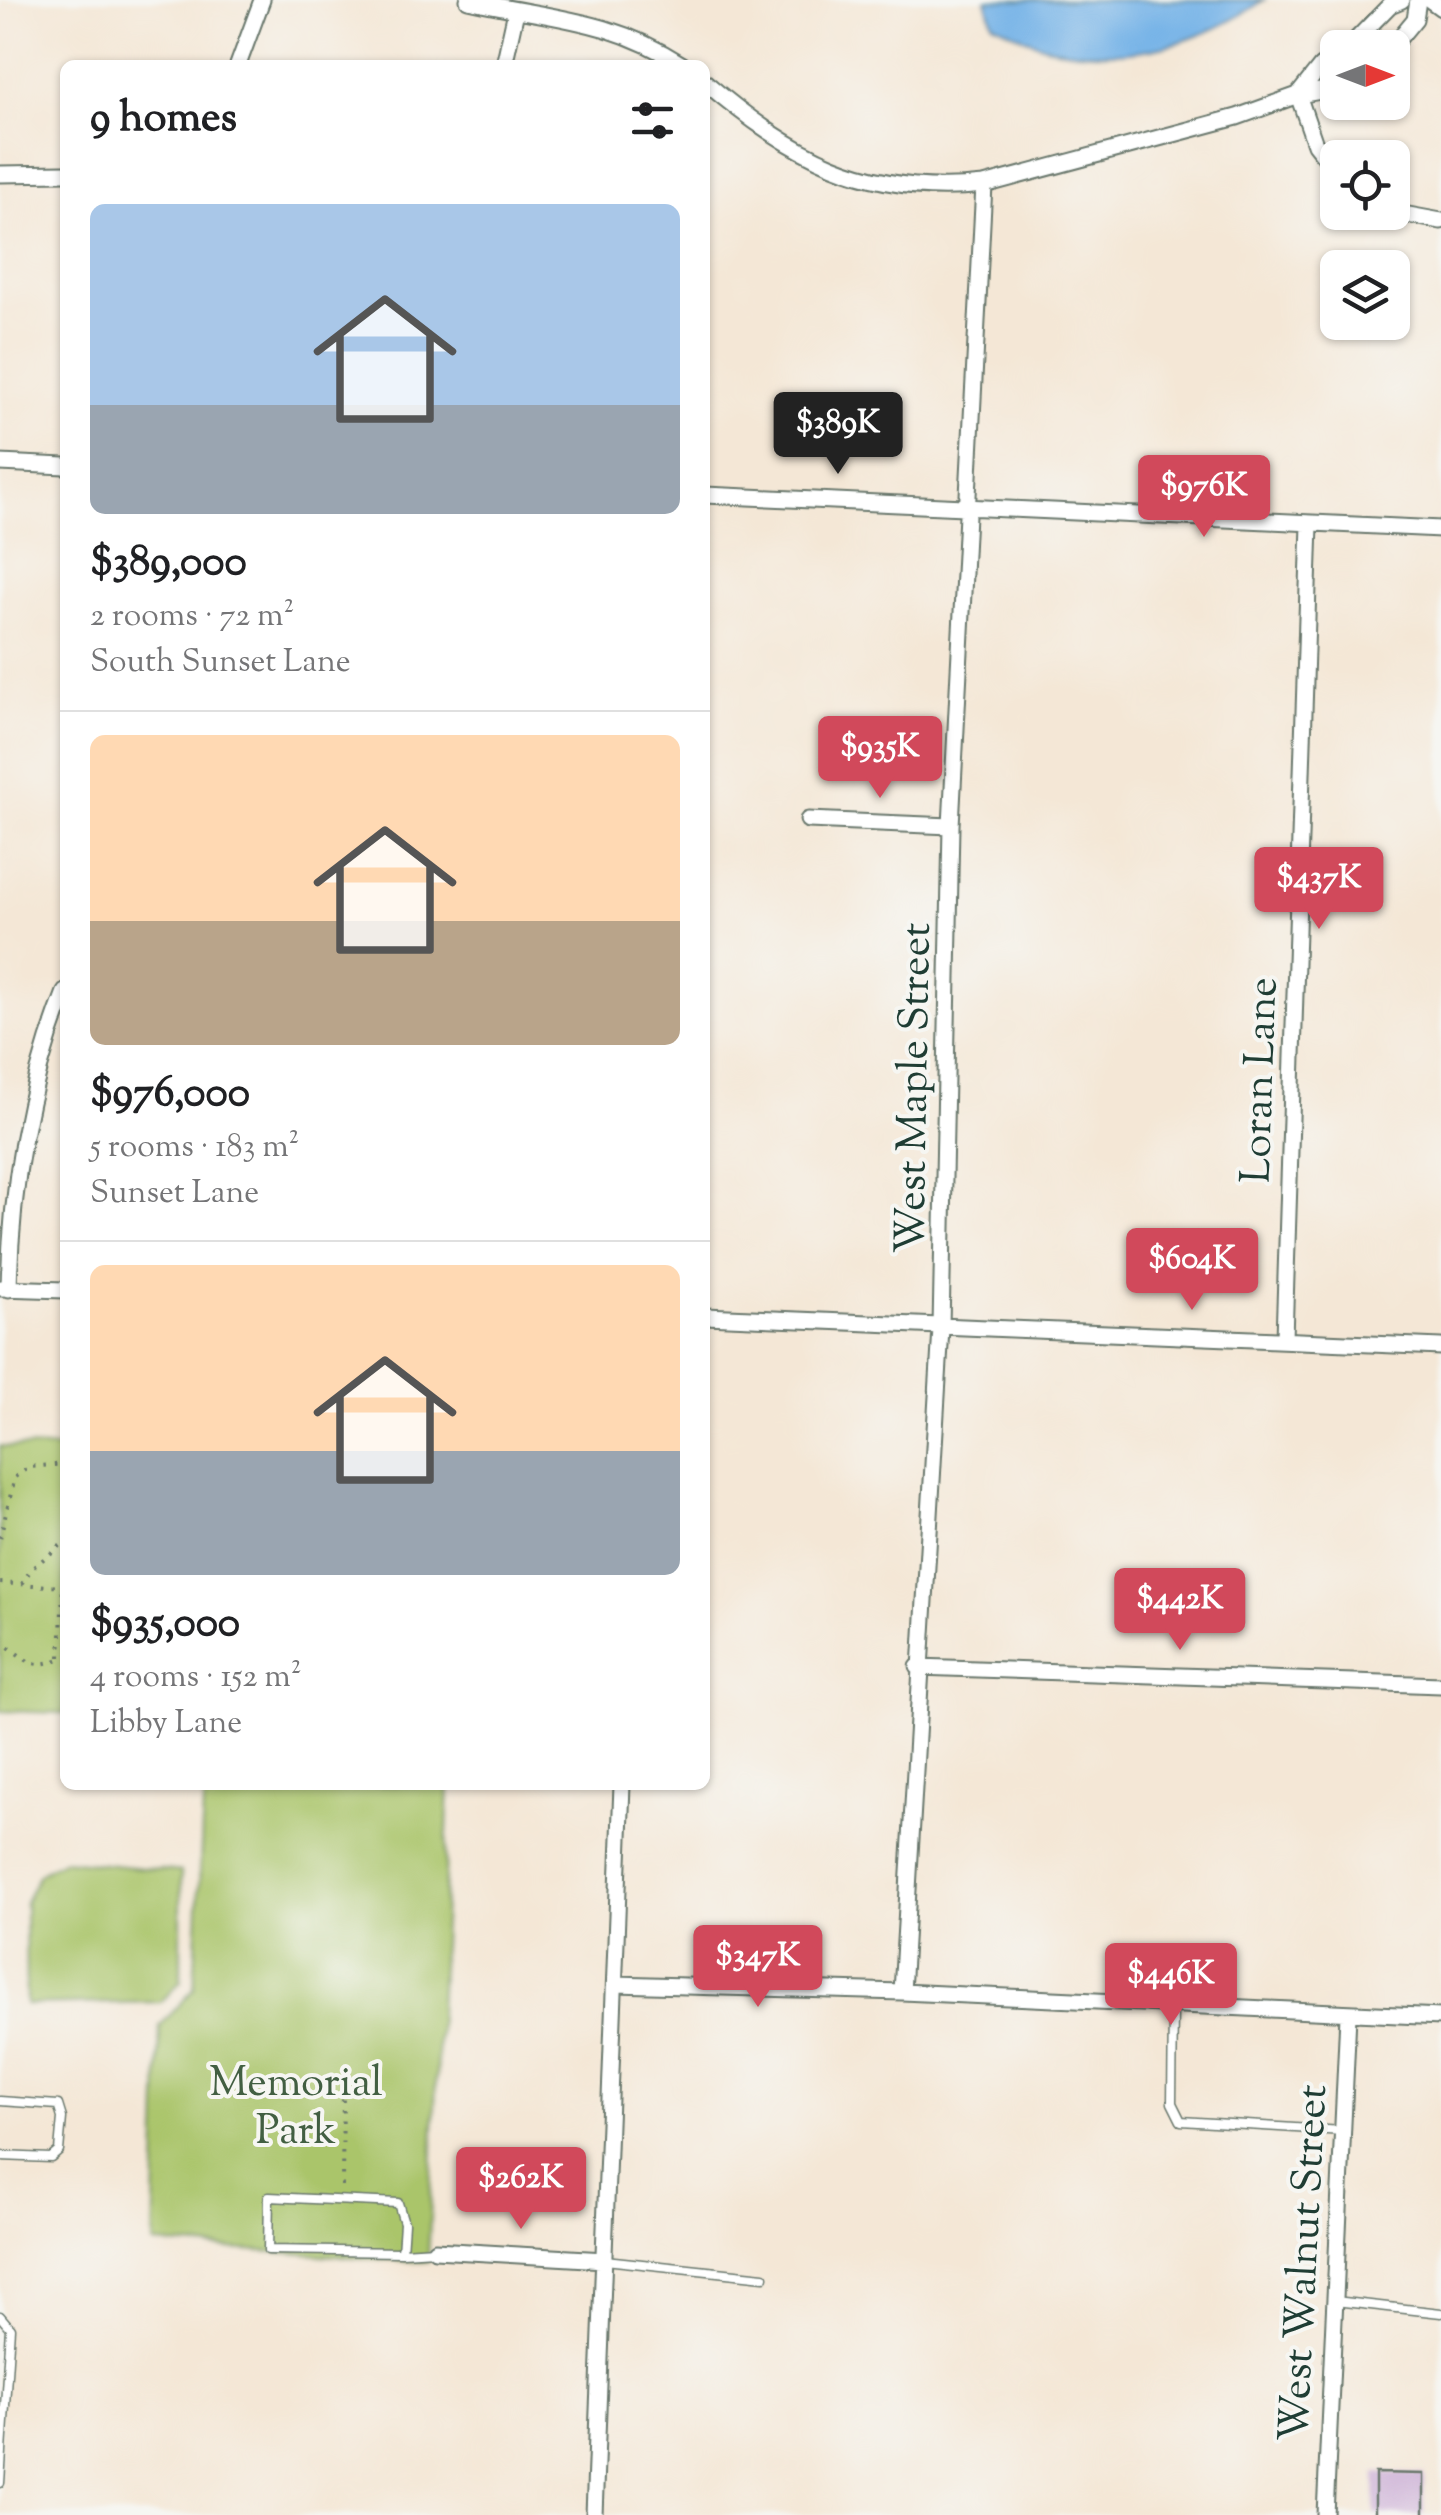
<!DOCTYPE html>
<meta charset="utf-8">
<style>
:root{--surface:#fff;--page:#f6f6f6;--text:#202124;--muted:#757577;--line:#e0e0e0;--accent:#d1495b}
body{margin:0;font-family:"Sorts Mill Goudy",serif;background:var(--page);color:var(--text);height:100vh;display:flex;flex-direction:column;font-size:38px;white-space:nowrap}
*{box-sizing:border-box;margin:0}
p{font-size:32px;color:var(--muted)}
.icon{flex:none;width:55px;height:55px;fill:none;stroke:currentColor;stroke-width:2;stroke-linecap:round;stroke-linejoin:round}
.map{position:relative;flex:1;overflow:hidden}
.side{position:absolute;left:60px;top:60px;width:650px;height:1730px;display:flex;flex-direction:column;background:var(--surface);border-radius:15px;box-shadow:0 2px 8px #0004}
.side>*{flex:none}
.needle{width:65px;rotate:90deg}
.buttons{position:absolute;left:1320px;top:30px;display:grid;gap:20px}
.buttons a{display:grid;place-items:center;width:90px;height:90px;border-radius:15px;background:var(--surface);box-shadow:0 2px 8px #0004;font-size:50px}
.price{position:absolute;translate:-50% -85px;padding:0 22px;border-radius:10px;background:var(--accent);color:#fff;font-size:32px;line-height:65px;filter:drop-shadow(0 2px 5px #0008)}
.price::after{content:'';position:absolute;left:50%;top:60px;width:30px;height:22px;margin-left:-15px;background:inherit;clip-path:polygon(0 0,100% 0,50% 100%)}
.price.on{background:#222;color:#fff}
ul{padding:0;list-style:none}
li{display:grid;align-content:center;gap:20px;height:530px;padding:0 30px}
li+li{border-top:2px solid var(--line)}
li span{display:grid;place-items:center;height:310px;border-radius:15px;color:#555}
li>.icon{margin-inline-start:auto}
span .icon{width:180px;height:180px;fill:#fffc;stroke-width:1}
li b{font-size:42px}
h2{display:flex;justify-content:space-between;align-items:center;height:120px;padding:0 30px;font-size:42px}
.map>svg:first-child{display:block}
</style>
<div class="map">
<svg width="1441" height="2515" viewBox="0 0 1441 2515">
<rect width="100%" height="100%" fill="#f6f6f2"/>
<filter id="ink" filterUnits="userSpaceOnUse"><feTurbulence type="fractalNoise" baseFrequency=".01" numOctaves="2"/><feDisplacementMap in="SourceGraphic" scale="20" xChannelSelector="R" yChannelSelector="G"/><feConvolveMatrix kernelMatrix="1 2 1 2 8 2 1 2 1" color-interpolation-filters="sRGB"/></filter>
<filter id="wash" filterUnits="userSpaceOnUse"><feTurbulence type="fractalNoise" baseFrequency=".0048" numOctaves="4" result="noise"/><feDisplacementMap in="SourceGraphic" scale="40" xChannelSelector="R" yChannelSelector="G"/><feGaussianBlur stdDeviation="2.25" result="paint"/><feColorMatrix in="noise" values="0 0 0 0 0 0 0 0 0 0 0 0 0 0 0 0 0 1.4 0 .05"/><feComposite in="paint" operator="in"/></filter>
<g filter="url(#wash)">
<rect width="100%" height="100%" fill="#f4e7d6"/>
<path fill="#aac56b" stroke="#648150" stroke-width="2.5" d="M0 1446 65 1449V1713L0 1711Z
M204 1785H449L428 2262 154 2244 160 2026 194 1989Z
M64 1860 181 1872V1981L161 2002 26 2005 25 1902 39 1874Z"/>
<path fill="#75b2e7" stroke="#4a788e" stroke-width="2.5" d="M986 0H1264C1200 44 1135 62 1058 49 1037 46 1013 31 993 23Z"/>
<g id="blocks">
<path fill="#c7a7d3" d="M1375 2473 1424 2474V2515H1375Z"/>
</g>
</g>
<g filter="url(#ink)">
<use href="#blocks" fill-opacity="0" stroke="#6a786d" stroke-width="2.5"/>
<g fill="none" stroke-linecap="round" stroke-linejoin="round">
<defs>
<path id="lane" d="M1173 2006 1172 2103 1181 2121 1343 2131
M0 2101 58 2105 62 2118 59 2151 51 2158 0 2156
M402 2252 268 2250 269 2197 398 2203 404 2223 402 2252 435 2250
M605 2260 764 2277
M1335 2301 1441 2313
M0 2316 10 2328 0 2483"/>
<path id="street" d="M468 0C551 19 608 17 683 65
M1430 0 1441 8
M1348 48 1390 5 1402 0
M1391 48 1415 19 1418 0
M238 65 262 0
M504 65 516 11
M705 82C792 156 867 198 984 185L1237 117 1298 95 1338 88
M1298 95 1315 144 1338 173
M1298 95 1321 66 1338 55
M0 174 65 173
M1392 212 1441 221
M0 463 65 466
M705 495 1441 529
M808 820 951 826
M0 1288 65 1290
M9 1289C11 1186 27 1088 65 992
M705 1316 1441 1347
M1284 1338 1310 524
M918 1667 1441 1685
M615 1984 902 1992 1441 2017
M902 1992 941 1328 951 826 984 185
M435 2250 605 2260
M594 2515 622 1785
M1325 2515 1348 2015"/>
</defs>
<use href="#lane" stroke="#6a786d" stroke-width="11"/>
<use href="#street" stroke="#6a786d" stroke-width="19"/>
<path stroke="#6a786d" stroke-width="4" stroke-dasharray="2.5 8" stroke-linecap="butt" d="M0 1538 15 1477 29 1467 65 1464
M0 1583 65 1587
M22 1584 31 1569 65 1542
M0 1641C29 1660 29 1672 65 1657
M60 1657 63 1587
M342 2186 343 2088"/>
<use href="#lane" stroke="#fff" stroke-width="8"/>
<use href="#street" stroke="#fff" stroke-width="15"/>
</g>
</g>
<g text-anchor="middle" stroke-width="8" stroke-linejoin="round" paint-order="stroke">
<g font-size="42" fill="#1f3d34" stroke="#f6f6f2">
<text transform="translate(1257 1080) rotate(-88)" y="15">Loran Lane</text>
<text transform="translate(911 1088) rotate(-89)" y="15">West Maple Street</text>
<text transform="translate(1301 2263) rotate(-87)" y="15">West Walnut Street</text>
</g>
<g font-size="42" fill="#425f42" stroke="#f6f6f2">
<text x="296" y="2095">Memorial<tspan x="296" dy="48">Park</tspan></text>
</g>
</g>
</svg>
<div class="buttons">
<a><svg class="needle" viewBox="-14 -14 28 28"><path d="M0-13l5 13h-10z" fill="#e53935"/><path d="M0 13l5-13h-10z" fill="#757577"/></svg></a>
<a><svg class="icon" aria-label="locate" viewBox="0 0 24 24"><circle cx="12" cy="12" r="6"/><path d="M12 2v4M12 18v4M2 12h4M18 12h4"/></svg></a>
<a><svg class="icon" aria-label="layers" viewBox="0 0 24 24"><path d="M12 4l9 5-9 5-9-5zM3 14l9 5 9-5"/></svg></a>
</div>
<b class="price on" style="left:838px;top:477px">$389K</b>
<b class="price" style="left:1204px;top:540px">$976K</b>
<b class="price" style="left:880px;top:801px">$935K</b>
<b class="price" style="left:1319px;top:932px">$437K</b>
<b class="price" style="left:1192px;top:1313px">$604K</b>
<b class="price" style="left:1180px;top:1653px">$442K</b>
<b class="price" style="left:758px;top:2010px">$347K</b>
<b class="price" style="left:1171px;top:2028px">$446K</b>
<b class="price" style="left:521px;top:2232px">$262K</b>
<section class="side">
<h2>9 homes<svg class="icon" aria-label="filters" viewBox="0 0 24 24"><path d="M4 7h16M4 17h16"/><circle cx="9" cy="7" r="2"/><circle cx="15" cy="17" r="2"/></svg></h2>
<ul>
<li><span style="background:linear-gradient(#a9c7e8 65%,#9aa5b1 0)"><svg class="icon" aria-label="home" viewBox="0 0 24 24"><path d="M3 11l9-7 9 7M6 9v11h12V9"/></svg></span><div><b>$389,000</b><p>2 rooms · 72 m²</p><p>South Sunset Lane</p></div></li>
<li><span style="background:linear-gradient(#ffd9b3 60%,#b9a48a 0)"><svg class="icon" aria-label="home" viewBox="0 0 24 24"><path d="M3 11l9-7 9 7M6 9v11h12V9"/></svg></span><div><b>$976,000</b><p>5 rooms · 183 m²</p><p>Sunset Lane</p></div></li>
<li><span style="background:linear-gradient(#ffd9b3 60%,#9aa5b1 0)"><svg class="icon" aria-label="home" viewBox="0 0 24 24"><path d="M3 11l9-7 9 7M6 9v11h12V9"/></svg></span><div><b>$935,000</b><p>4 rooms · 152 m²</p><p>Libby Lane</p></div></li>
</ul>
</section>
</div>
